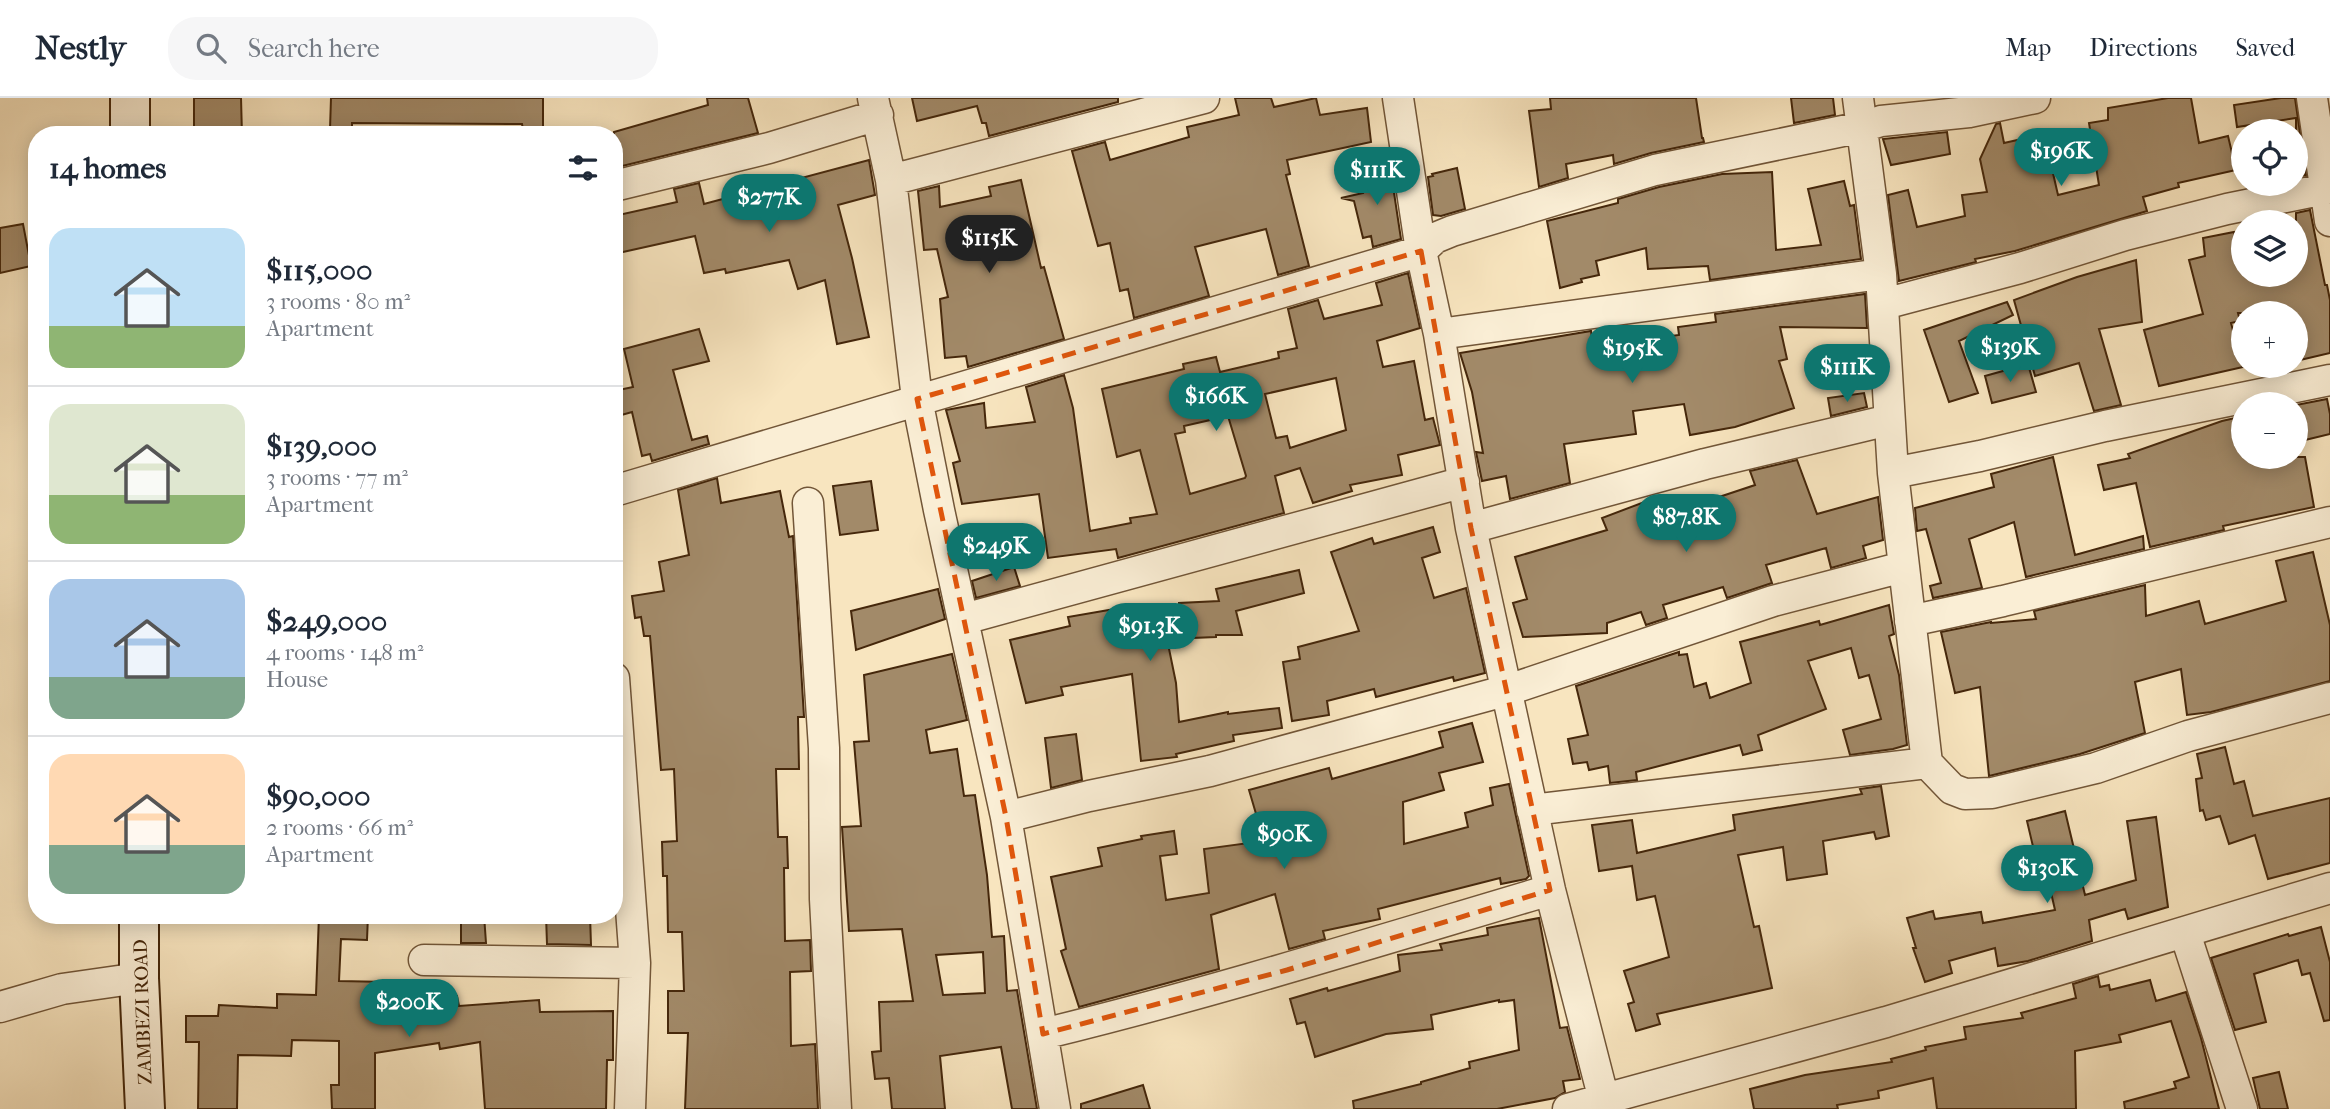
<!DOCTYPE html>
<meta charset="utf-8">
<style>
:root{--surface:#fff;--page:#f6f6f7;--text:#1f2937;--muted:#747a83;--line:#e0e1e3;--accent:#0f766e}
body{margin:0;font-family:"IM FELL French Canon",serif;background:var(--page);color:var(--text);height:100vh;display:flex;flex-direction:column;font-size:26px;white-space:nowrap}
*{box-sizing:border-box;margin:0}
p{font-size:23px;color:var(--muted)}
.icon{flex:none;width:38px;height:38px;fill:none;stroke:currentColor;stroke-width:2;stroke-linecap:round;stroke-linejoin:round}
.map{position:relative;flex:1;overflow:hidden}
.sheet{position:absolute;left:28px;top:28px;width:595px;height:798px;display:flex;flex-direction:column;background:var(--surface);border-radius:28px;box-shadow:0 4px 18px #0003}
.sheet>*{flex:none}
.buttons{position:absolute;left:2231px;top:21px;display:grid;gap:14px}
.buttons a{display:grid;place-items:center;width:77px;height:77px;border-radius:50%;background:var(--surface);box-shadow:0 4px 18px #0003;font-size:35px}
.price{position:absolute;translate:-50% -60px;padding:0 16px;border-radius:24px;background:var(--accent);color:#fff;font-size:23px;line-height:46px;filter:drop-shadow(0 2px 4px #0008)}
.price::after{content:'';position:absolute;left:50%;top:42px;width:21px;height:16px;margin-left:-10px;background:inherit;clip-path:polygon(0 0,100% 0,50% 100%)}
.price.selected{background:#222;color:#fff}
ul{padding:0;list-style:none}
li{display:flex;align-items:center;gap:21px;height:175px;padding:0 21px}
li+li{border-top:2px solid var(--line)}
li span{display:grid;place-items:center;flex:none;width:196px;height:140px;border-radius:21px;color:#555}
li>.icon{margin-inline-start:auto}
span .icon{width:84px;height:84px;fill:#fffc;stroke-width:1}
li b{font-size:30px}
h2{display:flex;justify-content:space-between;align-items:center;height:84px;padding:0 21px;font-size:30px}
header{display:flex;align-items:center;gap:42px;box-sizing:border-box;height:98px;padding:0 35px;background:var(--surface);border-bottom:2px solid var(--line)}
header strong{font-size:33px}
nav{display:flex;gap:38px;margin-inline-start:auto;font-size:24px}
.search{width:490px;height:63px;background:var(--page);display:flex;align-items:center;gap:18px;box-sizing:border-box;padding:0 24px;border-radius:28px;color:var(--muted);font-size:26px}
.map>svg:first-child{display:block}
</style>
<header>
<strong>Nestly</strong>
<div class="search"><svg class="icon" aria-label="search" viewBox="0 0 24 24"><circle cx="10" cy="10" r="6"/><path d="M15 15l6 6"/></svg>Search here</div>
<nav><a>Map</a><a>Directions</a><a>Saved</a></nav>
</header>
<div class="map">
<svg width="2330" height="1011" viewBox="0 0 2330 1011">
<rect width="100%" height="100%" fill="#f8e5bf"/>
<filter id="stains"><feTurbulence type="fractalNoise" baseFrequency=".00286" numOctaves="4"/><feColorMatrix values="0 0 0 0 .2 0 0 0 0 .09 0 0 0 0 .02 0 0 0 .5 -.17"/></filter>
<radialGradient id="worn" r=".72"><stop offset=".6" stop-color="#630" stop-opacity="0"/><stop offset="1" stop-color="#630" stop-opacity=".3"/></radialGradient>
<path fill="#a28a69" stroke="#45270b" stroke-width="2" fill-rule="evenodd" d="M194 0H241L242 37H194Z
M331 0H543V37H524L522 26 352 25V32L330 31Z
M707 0H748L758 35 614 70V34L708 7Z
M912 0H1118V4L989 38 986 25H982L977 8 917 23Z
M1235 0H1271L1274 9 1316 0 1320 17 1367 10 1371 44 1287 62 1290 76 1286 77 1309 168 1278 177 1266 131 1195 149 1209 198 1134 220 1128 191 1120 193 1110 145 1098 148 1072 53 1105 44 1110 62 1189 39 1187 29 1239 17Z
M1550 0H1696L1702 40H1703L1704 44 1651 55 1614 66 1613 57 1566 66 1568 80 1539 89 1529 13 1551 11Z
M1791 0H1833L1835 17 1794 25Z
M2168 0H2191L2199 45 2228 38 2236 72 2178 85 2179 89 2143 99 2147 113 2015 153 1975 161 1976 164 1899 183 1888 97 1908 92 1917 129 1965 118 1962 97 1987 94 1980 61 1996 26 2000 25 2004 45 2044 36 2058 97 2099 87 2089 25 2108 22V10Z
M2281 0H2295L2306 77 2296 79V20L2237 29 2234 7Z
M1947 34 1950 56 1891 67 1883 41Z
M869 62 875 97 838 107 852 160 869 239 837 246 825 182 798 191 789 162 726 175 725 171 704 175 695 138 614 156V118L677 104 674 91 699 85 704 106Z
M1385 67 1390 89 1393 88 1401 141 1373 149 1371 138 1363 140 1354 103 1341 100 1363 95 1358 73Z
M1457 70 1465 111 1441 118 1433 117 1428 79 1433 78 1432 76Z
M1772 74 1776 152 1821 147 1808 91 1844 83 1850 108 1854 107 1861 161 1710 182 1708 168 1648 171 1646 150 1596 163 1599 177 1581 181 1582 184 1560 190 1547 123 1618 105V101L1659 89 1722 76Z
M1021 82 1041 170 1044 169 1064 241 968 269 966 258 945 260 940 201 948 199 937 151 924 152 918 93 939 88 940 109 991 98 989 89Z
M2310 112 2325 187H2327L2330 202V255L2296 263V215H2238L2240 223 2231 225 2243 269 2159 288 2144 232 2203 216 2189 162 2205 158 2203 140 2234 134 2244 177H2296V115Z
M23 126 31 168 0 175V130Z
M2136 162 2142 224 2099 231 2121 307 2094 313 2079 265 2035 278 2014 202 2077 179Z
M1408 175 1420 230 1377 243 1383 269 1414 263 1425 322 1433 320 1440 347 1398 357 1402 377 1350 387 1352 393 1313 405 1300 370 1275 378 1284 415 1118 460 1116 451 1048 460 1039 396 962 406 953 365 960 363 946 312 984 305 986 330 1035 324 1026 289 1064 277 1073 310 1090 433 1131 425 1130 420 1157 416 1140 352 1117 359 1102 291 1184 271 1183 266 1216 259 1220 274 1279 260 1278 254 1297 250 1288 211 1318 202 1324 221 1382 207 1376 185ZM1336 280 1346 332 1290 350 1287 338 1276 340 1265 296ZM1228 318 1246 378 1245 380 1190 396 1175 336 1185 334 1184 328Z
M1865 196 1867 230 1780 229 1787 261 1779 263 1794 310 1735 329 1690 337 1684 306 1633 313 1636 336 1564 346 1570 385 1510 401 1506 378 1482 383 1476 354 1483 355 1472 294 1460 255 1591 233 1592 240 1625 235 1626 244 1679 237 1678 229 1716 224 1715 216Z
M2007 204 2013 217 1959 243 1978 295 1949 304 1924 232Z
M699 231 709 263 673 272 692 342 707 338 709 346 652 363 650 356 642 358 632 314 618 318 614 293 633 289 624 251Z
M2028 266 2036 294 1992 305 1985 278Z
M1864 295 1867 309 1831 318 1828 300Z
M2327 301 2330 316V336L2301 343 2296 319V307Z
M2244 318V359H2305L2314 409 2223 428 2224 432 2150 449 2136 385 2104 392 2098 367 2130 360 2128 356 2222 323Z
M2053 359 2075 457 2143 438 2144 451 2026 479 2014 424 1969 441 1982 490 1933 500 1930 488 1941 485 1926 431 1917 433 1915 410 1994 389 1991 376Z
M1797 362 1817 416 1878 399 1883 442 1863 448 1866 460 1831 470 1826 450 1766 467 1772 485 1727 500 1723 489 1663 507 1667 520 1646 527 1641 514 1607 525V535L1523 539 1513 505 1527 501 1515 459 1607 432 1602 420 1655 400 1662 418 1755 387 1750 373Z
M717 380 721 405 780 393 789 439 793 438 804 619H798L799 671H776L778 739H787L788 770H784L785 843 810 842 811 873 790 874 791 948 815 946 818 1011H685L688 935H668V893H684L682 834H668L667 778H663L662 744 677 743 674 671 661 672 650 538H644L641 519 635 520 632 498 664 493 659 464 689 457 678 392Z
M871 383 878 432 840 437 833 388Z
M1433 429 1440 454 1422 460 1434 500 1466 490 1485 575 1454 583 1453 579 1376 599 1374 591 1327 603 1329 617 1292 623 1283 564 1300 561 1298 549 1359 533 1331 454 1372 440 1374 446Z
M2313 454 2330 527V583L2211 614 2187 617 2181 571 2135 584 2145 635 2080 656 1989 678 1980 589 1955 595 1941 534 1991 524V525L2036 521 2034 513 2145 487 2146 518 2199 503 2205 526 2286 503 2276 463Z
M1014 469 1020 488 976 500 972 483Z
M1299 472 1304 495 1236 513 1242 537H1216V539L1167 541 1176 585 1179 624 1228 614V616L1279 610 1282 630 1233 637 1234 643 1176 656 1177 659 1141 663 1132 576 1061 589 1063 597 1026 605 1010 542 1070 528 1068 519 1138 507 1140 518 1179 512V505L1219 503 1216 491Z
M938 491 945 521 856 552 851 513Z
M1889 507 1894 536 1889 538 1899 577 1907 647 1893 651 1850 657 1843 632 1881 621 1869 577 1859 580 1851 550 1808 563 1826 611 1758 637 1762 652 1743 657 1740 647 1636 674 1637 682 1610 685 1608 668 1589 672 1587 664 1573 666 1568 641 1588 637 1576 588 1679 554V557L1687 556 1694 589 1706 585 1710 600 1751 585 1740 544 1819 523 1820 527Z
M952 556 967 622 926 632 930 655 957 651 964 698 975 697 987 777 992 839 1004 838 1007 893 1017 892 1037 1011H1012L1001 949 940 958 945 1011H892L889 980 875 981 872 954 881 953 879 904 913 903 902 831 849 833 842 729 861 728 854 644 869 643 864 577ZM983 854 985 895 943 897 936 857Z
M1472 625 1483 664 1439 675 1444 692 1403 704 1404 746 1468 729 1465 715 1493 707 1490 690 1509 686 1529 778 1526 781 1501 786 1500 780 1378 811 1380 821 1323 833 1325 841 1289 851 1275 796 1211 817 1219 871 1079 909 1061 853 1066 851 1051 779 1102 768 1098 750 1142 741 1141 738 1174 733 1177 756 1160 758 1166 802 1209 795 1204 751 1264 743 1249 692 1329 670 1332 681 1413 658 1443 649 1439 634Z
M1076 636 1082 682 1051 690 1045 640Z
M2225 649 2234 686 2244 683 2253 718 2330 700V765L2268 781 2255 737 2229 746 2220 718 2206 722 2203 712 2200 713 2196 681 2202 680 2197 656Z
M1881 688 1889 738 1876 741 1874 734 1823 743 1827 776 1787 782 1783 749 1738 757 1754 829 1759 828 1772 890 1657 916 1660 926 1636 933 1628 906 1634 904 1624 873 1669 859 1655 798 1637 802 1632 768 1599 773 1592 727 1632 722 1637 755 1735 732 1733 717 1862 696 1860 691Z
M2065 713 2085 797 2136 782 2127 723 2156 719 2168 809 2128 821 2125 811 2089 822 2092 843 2028 863 1998 868 1995 850 1949 863 1952 875 1925 884 1913 850H1916L1907 820 1933 813 1935 821 1981 814 1983 825 2055 812 2042 755 2035 757 2027 723Z
M319 817H368L367 842 341 841 339 883 388 884V918L432 911 431 903 457 898 459 908 539 902 540 914 613 913V962H607L606 1011H485L480 944 440 951 439 945 375 955V1011H332L331 987H339V943L292 942 291 958 238 957 237 1011H198L199 944H186V918H218L219 907 277 910V896L316 897Z
M461 817H484L486 845H461Z
M546 817H590L591 847 547 846Z
M1539 820 1560 930 1567 929 1580 981 1563 983 1565 994 1555 1000 1497 1011H1354L1353 1003 1421 986V984L1470 970 1469 964 1519 952 1514 902 1499 904V902L1431 917 1433 931 1386 936 1315 959 1305 924 1297 926 1290 901 1327 890 1328 893 1400 873 1398 857 1442 852 1440 846 1488 837 1487 830Z
M2321 829 2330 864V922L2324 923 2310 875 2302 877 2298 862 2254 876 2266 924 2235 932 2211 860 2288 836 2289 838Z
M2098 878 2100 889 2109 887 2110 892 2150 882 2156 903 2186 894 2201 940 2219 1011H2125L2124 1004 2176 990 2174 984 2189 979 2171 923 2119 937 2121 944 2075 953 2076 1011H1937L1933 980 1878 993 1879 1000 1837 1007 1838 1011H1754L1750 991 1805 977 1892 964 1891 961 1926 952 1925 949 1966 941 1964 929 2023 920 2021 915 2076 900 2073 886Z
M2279 974 2288 1011H2260L2253 980Z
M1143 987 1150 1011H1081V1006Z"/>
<g fill="none" stroke-linecap="round" stroke-linejoin="round">
<defs>
<path id="minor" d="M873 0 891 82 917 301 939 412 1006 719 1055 1011
M1398 0 1421 153 1439 236 1471 430 1550 792 1604 1002
M1858 0 1881 176
M2312 0 2330 123
M891 82 1204 0
M614 88 769 50 878 17
M1884 206 2020 170 2125 137 2227 111 2325 91
M1439 236 1881 176 1893 375 1927 665 1952 691 1965 696 1992 695 2096 670 2188 638 2330 600
M1893 375 1980 358 2105 328 2330 282
M614 393C883 311 1152 234 1421 153L1435 140 1452 133 1655 72 1862 29 1881 23 1969 14 2035 0
M808 405 824 650 825 801 836 1011
M1471 430 1705 366 1889 322
M964 521 1464 384
M1910 523 2003 503 2330 424
M614 580 635 865 630 1011
M1532 712 1927 665
M1006 719 1089 698 1210 673 1508 592 1773 503 1903 469
M2185 835 2242 1011
M424 862 635 865
M0 909 62 891 139 880
M1043 936C1215 894 1381 842 1550 792
M1568 1011 1886 924 2330 790"/>
<path id="secondary" d="M130 0V37
M139 817V880L145 1011"/>
</defs>
<use href="#minor" stroke="#725638" stroke-width="33"/>
<use href="#secondary" stroke="#45270b" stroke-width="42"/>
<use href="#minor" stroke="#faeed5" stroke-width="30"/>
<use href="#secondary" stroke="#faeed5" stroke-width="38"/>
</g>
<path fill="none" stroke="#e0560c" stroke-width="5" stroke-dasharray="14 9" stroke-linejoin="round" d="M1421 153 1471 430 1550 792 1287 872 1043 936 1006 719 917 301Z"/>
<g text-anchor="middle" stroke-width="7" stroke-linejoin="round" paint-order="stroke">
<g font-size="19" fill="#45270b" stroke="#faeed5">
<text transform="translate(142 914) rotate(-92)" y="7">ZAMBEZI ROAD</text>
</g>
</g>
<rect width="100%" height="100%" filter="url(#stains)"/>
<rect width="100%" height="100%" fill="url(#worn)"/>
</svg>
<div class="buttons">
<a><svg class="icon" aria-label="locate" viewBox="0 0 24 24"><circle cx="12" cy="12" r="6"/><path d="M12 2v4M12 18v4M2 12h4M18 12h4"/></svg></a>
<a><svg class="icon" aria-label="layers" viewBox="0 0 24 24"><path d="M12 4l9 5-9 5-9-5zM3 14l9 5 9-5"/></svg></a>
<a>+</a>
<a>−</a>
</div>
<b class="price" style="left:2061px;top:90px">$196K</b>
<b class="price" style="left:1377px;top:109px">$111K</b>
<b class="price" style="left:769px;top:136px">$277K</b>
<b class="price selected" style="left:989px;top:177px">$115K</b>
<b class="price" style="left:2010px;top:286px">$139K</b>
<b class="price" style="left:1632px;top:287px">$195K</b>
<b class="price" style="left:1847px;top:306px">$111K</b>
<b class="price" style="left:1216px;top:335px">$166K</b>
<b class="price" style="left:1686px;top:456px">$87.8K</b>
<b class="price" style="left:996px;top:485px">$249K</b>
<b class="price" style="left:1150px;top:565px">$91.3K</b>
<b class="price" style="left:1284px;top:773px">$90K</b>
<b class="price" style="left:2047px;top:807px">$130K</b>
<b class="price" style="left:409px;top:941px">$200K</b>
<section class="sheet">
<h2>14 homes<svg class="icon" aria-label="filters" viewBox="0 0 24 24"><path d="M4 7h16M4 17h16"/><circle cx="9" cy="7" r="2"/><circle cx="15" cy="17" r="2"/></svg></h2>
<ul>
<li><span style="background:linear-gradient(#bfe0f5 70%,#8fb573 0)"><svg class="icon" aria-label="home" viewBox="0 0 24 24"><path d="M3 11l9-7 9 7M6 9v11h12V9"/></svg></span><div><b>$115,000</b><p>3 rooms · 80 m²</p><p>Apartment</p></div></li>
<li><span style="background:linear-gradient(#dfe7d0 65%,#8fb573 0)"><svg class="icon" aria-label="home" viewBox="0 0 24 24"><path d="M3 11l9-7 9 7M6 9v11h12V9"/></svg></span><div><b>$139,000</b><p>3 rooms · 77 m²</p><p>Apartment</p></div></li>
<li><span style="background:linear-gradient(#a9c7e8 70%,#7fa58c 0)"><svg class="icon" aria-label="home" viewBox="0 0 24 24"><path d="M3 11l9-7 9 7M6 9v11h12V9"/></svg></span><div><b>$249,000</b><p>4 rooms · 148 m²</p><p>House</p></div></li>
<li><span style="background:linear-gradient(#ffd9b3 65%,#7fa58c 0)"><svg class="icon" aria-label="home" viewBox="0 0 24 24"><path d="M3 11l9-7 9 7M6 9v11h12V9"/></svg></span><div><b>$90,000</b><p>2 rooms · 66 m²</p><p>Apartment</p></div></li>
</ul>
</section>
</div>
